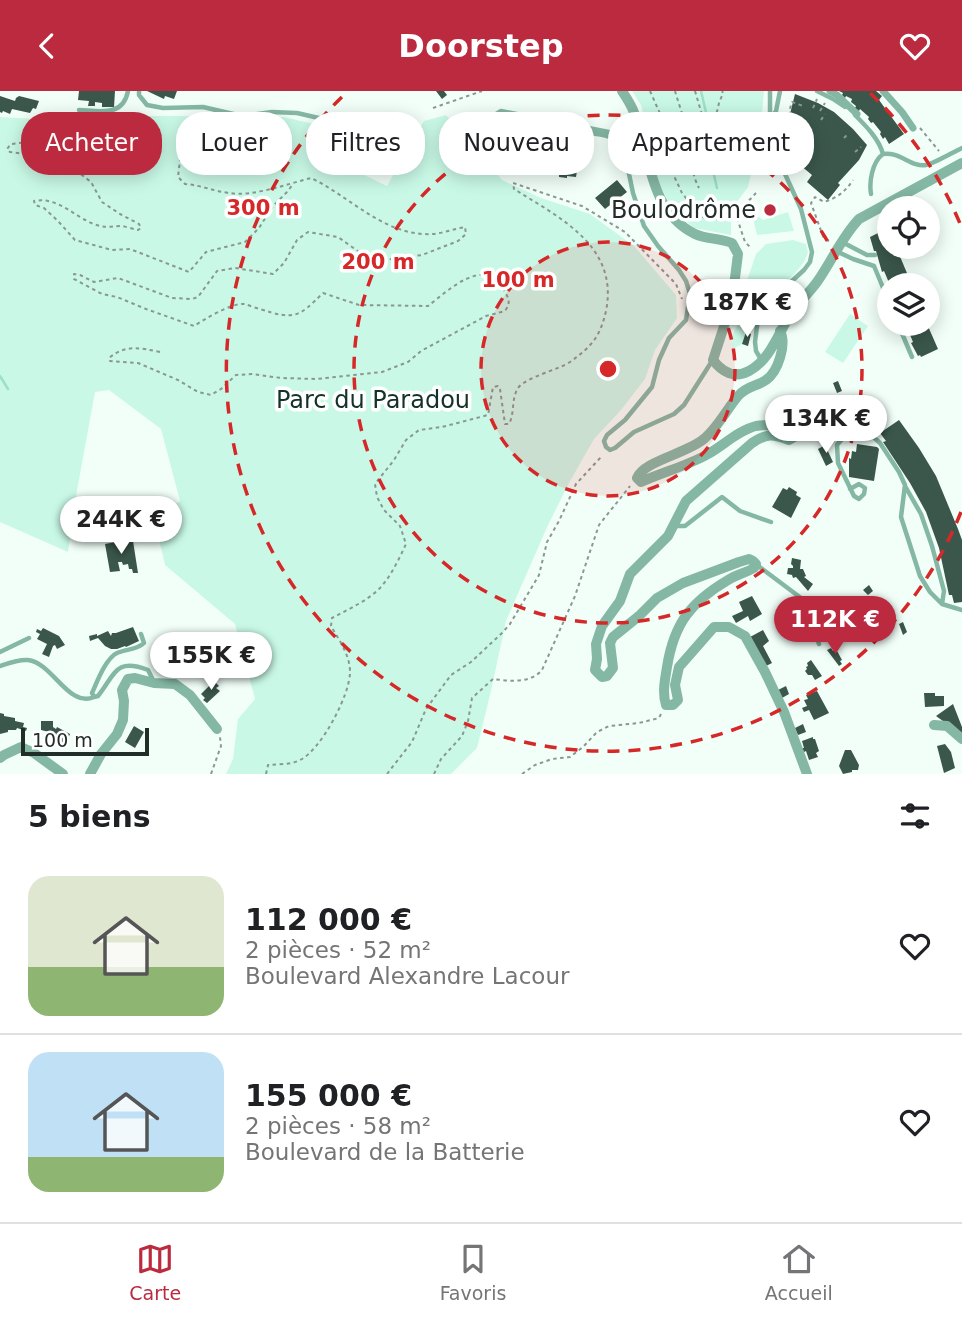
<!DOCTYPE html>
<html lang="fr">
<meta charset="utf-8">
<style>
:root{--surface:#fff;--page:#f2f2f2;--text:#202124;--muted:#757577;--line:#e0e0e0;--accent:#bb2a3e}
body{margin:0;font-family:"DejaVu Sans",sans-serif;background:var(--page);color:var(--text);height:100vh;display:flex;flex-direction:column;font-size:26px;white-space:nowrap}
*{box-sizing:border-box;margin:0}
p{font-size:23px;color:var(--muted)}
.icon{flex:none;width:38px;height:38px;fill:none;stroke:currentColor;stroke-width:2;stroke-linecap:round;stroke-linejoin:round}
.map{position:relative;height:683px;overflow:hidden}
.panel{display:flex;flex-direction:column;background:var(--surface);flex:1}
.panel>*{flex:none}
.top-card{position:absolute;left:21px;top:21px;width:920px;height:63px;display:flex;gap:14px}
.buttons{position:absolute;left:877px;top:105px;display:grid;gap:14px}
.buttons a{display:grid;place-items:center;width:63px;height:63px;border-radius:50%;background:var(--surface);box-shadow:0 4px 18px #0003;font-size:35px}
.scale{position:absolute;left:21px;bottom:18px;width:128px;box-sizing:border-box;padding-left:7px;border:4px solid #212d29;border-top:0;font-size:19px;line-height:24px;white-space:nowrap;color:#212d29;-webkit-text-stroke:5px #fff;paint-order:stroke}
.price{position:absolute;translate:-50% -60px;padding:0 16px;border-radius:24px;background:#fff;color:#222;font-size:23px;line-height:46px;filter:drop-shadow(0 2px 4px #0008)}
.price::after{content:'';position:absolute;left:50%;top:42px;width:21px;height:16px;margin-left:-10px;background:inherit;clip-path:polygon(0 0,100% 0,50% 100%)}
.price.on{background:var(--accent);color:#fff}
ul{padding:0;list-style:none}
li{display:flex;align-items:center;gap:21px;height:175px;padding:0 28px}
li+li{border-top:2px solid var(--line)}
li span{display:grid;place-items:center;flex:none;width:196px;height:140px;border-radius:21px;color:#555}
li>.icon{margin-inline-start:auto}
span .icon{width:84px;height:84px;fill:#fffc;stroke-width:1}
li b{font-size:30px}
h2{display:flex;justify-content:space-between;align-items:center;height:84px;padding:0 28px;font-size:30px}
.tag{padding:0 24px;border-radius:28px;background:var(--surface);box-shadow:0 4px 18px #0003;font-size:24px;line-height:63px}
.tag.on{background:var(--accent);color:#fff}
header{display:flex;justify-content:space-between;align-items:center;height:91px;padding:0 28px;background:var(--accent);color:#fff;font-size:32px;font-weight:700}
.dock{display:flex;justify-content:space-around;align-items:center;height:98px;border-top:2px solid var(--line);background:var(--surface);font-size:19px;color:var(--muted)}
.dock a{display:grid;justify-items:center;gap:4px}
.dock .on{color:var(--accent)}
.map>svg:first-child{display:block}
</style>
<header><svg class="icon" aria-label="back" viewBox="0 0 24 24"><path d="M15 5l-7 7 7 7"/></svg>Doorstep<svg class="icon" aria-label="heart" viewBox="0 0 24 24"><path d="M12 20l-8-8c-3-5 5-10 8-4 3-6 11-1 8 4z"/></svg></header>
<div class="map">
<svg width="962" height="683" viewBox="0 0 962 683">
<rect width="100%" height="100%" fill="#f2fff9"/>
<path fill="#c9f9e6" d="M632 0H764L760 45 748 96 731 119V144L694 137 672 118 657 88 656 74 641 14Z
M446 24 502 89 541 107 590 123 634 155 676 204 677 227 655 259 645 288 621 319 594 348 569 392 548 434 506 530 491 600 477 657 451 683H226L233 668 238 628 255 608 235 533 165 474 154 427 180 410 161 338 109 299 95 301 76 405 68 461 0 431V26L92 31 148 25H222L242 28 284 26 343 40 337 71 387 95 424 30Z
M366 32 384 40 388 34 406 43 389 80 370 72 367 78 348 69Z
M788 121 794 140 757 144 753 127 759 126 763 129Z
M793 149 806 153 808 162 804 171 796 181 777 201 754 230 748 234H740L734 228 756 163 766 153Z
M850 223 868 235 843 272 825 261Z
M738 234 746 241 742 253 733 258C731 248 732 242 738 234Z"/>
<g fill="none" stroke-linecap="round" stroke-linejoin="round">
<path stroke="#9ee0c7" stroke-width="2.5" d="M701 0 708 30V58L717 97
M0 285 8 298"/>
</g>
<path fill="#3b574c" d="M79 0H115L114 16H102V12L95 11V15H88L89 10 78 9Z
M147 0H177L174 8 165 5 164 8Z
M436 0H444L447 4 442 8Z
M839 0H876L882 5 879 9 904 43 889 53 885 46 883 48 880 43 881 41 873 31 871 32 868 28 869 26 860 18 859 20 855 17 856 15 851 11 852 8 846 5 845 7 842 4 843 2Z
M795 3 818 12 834 21 853 38 867 54 859 69 838 92 840 94 828 109 807 91 812 84 776 54 777 52 774 44 775 35 780 28 790 23Z
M0 5 15 10 16 7 19 5 39 10 36 18 33 17 30 22 12 18 10 23 3 20 2 22 0 21Z
M533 59 579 68 576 86 567 85V87L559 86V84L545 81V83L530 78Z
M617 89 627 101 605 118 595 107Z
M888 137 889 156H896L912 194H890L884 180 882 181 876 160H874L870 146Z
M903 233H927L938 258 921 266 920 264 918 265 911 252 913 251 908 239 906 240Z
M746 241 751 243 748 255 742 253Z
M838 290 842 300 837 302 833 292Z
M899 329 919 357 936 385 958 438 962 449V511L954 512 952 504H949L939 457 926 421 910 392 883 351 886 350 880 342Z
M857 353 877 356 879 358 874 390 849 386V367L851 368 852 360 856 361Z
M825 354 833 371 826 375 818 358Z
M789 396 797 401 796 404 801 407 791 427 772 416 783 397 787 399Z
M121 450H133L138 482H133L132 478H129L128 473 123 474 122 471H118L120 480 110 481 105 453Z
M792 467 801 469 800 478H803L806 485 804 486 813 493 808 500 796 486 793 487 792 484 787 483 788 477H793V475L791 473Z
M869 494 873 500 868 504 863 499Z
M752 505 762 523 750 530 748 525 736 532 732 525 743 520 739 511Z
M864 505 868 519 867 520 868 529 863 533 859 510Z
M817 512 824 530H821L822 534 817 536 810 515Z
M790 526 792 534 797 533 799 539 789 542 785 529Z
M903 531 907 541 903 544 899 533Z
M133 536 139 550 126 556 125 555 117 558H111L105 555 98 547 90 550 89 545 97 543V545L108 540 111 545 112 542H116Z
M43 537 59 545 65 554 57 558 55 554 53 555 49 566 42 563 47 553 37 548 40 543 36 541 37 538 41 540Z
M763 539 769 550 763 555 772 572 766 575 750 546Z
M831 557 833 560 836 558 842 569 840 570 842 573 839 575 827 559Z
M811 569 822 585 815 589 812 584H808L805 580 807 578 806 576 808 575 807 572Z
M214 590 219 595 216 597 220 600 207 612 203 609 205 607 201 603Z
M786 595 789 603 782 607 778 599Z
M817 600 829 622 814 629 809 619 804 621 802 617 807 615 804 609 808 608 806 604Z
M924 602H935V605H944V615L925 616Z
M953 613 962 636V644L936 625Z
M0 622 4 623V625L15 627V630L24 632 23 636 27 637 26 640 17 637 16 639H8V641L0 643Z
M41 630H53V636L56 638 57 636 70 643 66 653 51 646 53 642 41 639Z
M803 633 806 641 798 644 795 637Z
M134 635 144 641 135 657 125 651Z
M813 646V648H815L819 660 816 662 818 666 809 669 806 660 804 661 802 657H804L802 650Z
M945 653 951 661 955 677 944 682 937 655Z
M845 659H851L859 674 858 679H852V681L843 683 839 675Z"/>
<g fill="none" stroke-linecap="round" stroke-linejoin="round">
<path stroke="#8a9792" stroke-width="2" stroke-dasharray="3.5 3.5" stroke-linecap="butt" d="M650 0 670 45 674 85 682 102 699 124 708 129 737 126 742 117 756 102
M675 0C679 14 685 29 687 43 691 62 690 80 699 97
M695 0 703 27 711 31 715 29 719 12 723 2 722 0
M433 17 482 0
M813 17 817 8
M820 20 825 12
M796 29 789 21 792 11 803 15
M821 29 825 23
M920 37 939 60
M844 47 849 42
M120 52 84 56 29 51 11 53 7 58 10 61 47 66 74 78 91 91 102 111 120 123 139 133 141 137 138 139C133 138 127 136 122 135 114 135 107 137 100 135 76 129 60 105 34 110L35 114 44 117 58 130 75 149 112 159 130 158 189 181 206 161 245 151 259 137 273 115 288 100 293 93
M855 61 861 56
M737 127 745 151 750 156
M829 150 824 148 811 112 815 106 824 111C837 107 845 101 853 89
M160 261C140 257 126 253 109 267L110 270 138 272 178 289 198 301 211 304 221 298 236 284 252 283 281 287 317 288 382 281 408 271 421 260 486 225 505 220C511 211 509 208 504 199 484 164 449 199 428 215L359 214 323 202C298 227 294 229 260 218 255 217 249 214 244 213 231 212 205 228 194 235L146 218 117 206 102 203 74 188V183L80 184 94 191 118 187 172 207 192 208 198 206 217 180 235 177 273 183 284 172 297 149 308 141 338 146 362 163 385 169 422 164 458 150 466 143 465 136C454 138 443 142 433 143 385 146 351 106 311 87 287 93 253 106 229 102 213 100 200 94 185 93L178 86 180 69 192 60 216 50 240 46 271 29
M211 683 221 655 220 646
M266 683 268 674C278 673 291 674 300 669 321 659 350 604 350 581 350 564 339 549 331 535L332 527C349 518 367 510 380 497 391 485 399 468 406 453L400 435 384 419 377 406 375 393 394 369 406 349 419 339 442 336 488 324 493 296 498 295 500 298 505 333H509C515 322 511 308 518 297 526 286 558 279 570 271 592 255 600 246 606 220 619 155 560 127 514 98L513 92 582 115 625 141 676 193 682 208
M387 683 412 651 426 618 451 584 471 571 502 542 510 533 539 484 547 451 559 430 576 393 602 365
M434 683 441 668 462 645 468 630 472 607 493 588C509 590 530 593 542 579L575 505 599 434 630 395
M522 683 535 674 552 668 570 666 583 656 597 641 609 635 639 632 659 627 662 621"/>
<path stroke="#85b8a4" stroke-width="4.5" d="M139 0V4L147 14 163 17 203 16 242 25 272 21 297 22 336 31 356 45
M770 0V27
M817 0 833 8 845 16
M79 19C100 20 123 26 128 0
M855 24C866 35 879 48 883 63 872 71 869 91 871 103
M625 49C612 48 598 40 585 43 578 45 572 52 566 56 541 59 548 41 532 32 520 26 506 28 493 25L501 20 614 42 623 45 625 49V64L633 102 644 135 658 155 679 179 686 190 690 203 686 229 669 247 659 269 652 296 625 329 607 344 604 350 606 356 610 359 615 357 634 341 674 323 684 314 712 270
M883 63C899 60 912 77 926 74 935 72 953 61 962 57
M842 151 867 164H875
M836 160 853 168 874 175 889 211
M898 233 912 266
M762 270 756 260 755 251 758 228 781 200 804 179 810 171 812 161 801 118 769 48 770 28 776 20 780 0
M796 343 808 340 834 325 856 315 863 317 872 334 868 341
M905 395 921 423 932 455 944 500 942 513
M850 398 859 393 865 397 864 403 859 408 854 405 838 372 837 354 847 342 858 340 868 341 880 352 899 381 905 394 901 426 920 485 930 501 942 513 962 519
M675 435H685L722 406 740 420 771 431
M757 474 801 507 808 520 819 553
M141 543 144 552C137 559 126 558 117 562 106 567 97 591 92 602L94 606 98 605C115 584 115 566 148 579L154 591
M0 561 29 547
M0 575C9 572 19 568 28 569 53 572 68 617 94 606"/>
<path stroke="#85b8a4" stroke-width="7" d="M830 0 837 4 857 23
M883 0 902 21 913 37"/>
<path stroke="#85b8a4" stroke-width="10" d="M622 0C626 6 630 12 633 19 650 61 648 120 695 143 705 148 720 147 732 152L738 163 735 187 728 223 713 269C722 281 734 288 749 280 770 269 778 243 790 224 798 212 809 202 817 191 832 170 841 147 859 128L962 72
M780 240C787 253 778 281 766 289 756 296 748 294 738 305 727 318 718 336 705 347 689 362 643 370 637 387L641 391C663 381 687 375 708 363 724 354 739 339 756 335 767 333 779 335 790 337L795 344 794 346 789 349C773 343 767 342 752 352L686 410 668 445 630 483 620 510 602 535 596 553 597 568 595 579 602 586 607 585 613 577 610 552 613 546 639 525 657 507 683 492 739 471 749 468 753 470 756 473 754 477C745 482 736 484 728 489 691 511 674 532 667 576 665 589 662 601 666 614H673L678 609 675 594 679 576 714 536H729L745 545 765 581 784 621 807 683
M934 634 947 635 962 648
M0 667 4 664 21 656 34 662 63 683
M90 683 101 663 117 643 123 629 124 610 122 599 128 588 135 587 154 592 175 593 190 604 217 638"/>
</g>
<circle cx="608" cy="278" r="127" fill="#d62828" fill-opacity=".12"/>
<g fill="none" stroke="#d62828" stroke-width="3.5" stroke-dasharray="12 9">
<circle cx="608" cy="278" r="127"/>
<circle cx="608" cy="278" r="254"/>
<path d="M961 421A381 381 0 1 1 346 2M870 2A381 381 0 0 1 961 135"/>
</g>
<circle fill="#bb2a3e" stroke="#fff" stroke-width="2.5" cx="770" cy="119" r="7"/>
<g text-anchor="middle" stroke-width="7" stroke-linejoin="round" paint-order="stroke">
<g font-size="24" fill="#212d29" stroke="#fff" text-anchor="end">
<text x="756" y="127">Boulodrôme</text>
</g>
<g font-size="24" fill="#133328" stroke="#fff">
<text x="373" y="317">Parc du Paradou</text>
</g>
</g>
<circle cx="608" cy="278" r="10" fill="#d62828" stroke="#fff" stroke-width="3.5"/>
<g font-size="21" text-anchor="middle" font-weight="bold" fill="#d62828" stroke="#fff" stroke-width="7" stroke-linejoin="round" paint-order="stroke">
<text x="263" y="124">300 m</text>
<text x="378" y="178">200 m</text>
<text x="518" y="196">100 m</text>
</g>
</svg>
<div class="buttons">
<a><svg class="icon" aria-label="locate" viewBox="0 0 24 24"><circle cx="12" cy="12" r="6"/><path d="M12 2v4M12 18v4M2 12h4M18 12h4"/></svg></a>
<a><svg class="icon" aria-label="layers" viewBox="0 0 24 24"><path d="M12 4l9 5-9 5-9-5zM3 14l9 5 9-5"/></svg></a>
</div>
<div class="scale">100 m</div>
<b class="price" style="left:747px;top:248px">187K €</b>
<b class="price" style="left:826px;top:364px">134K €</b>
<b class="price" style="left:121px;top:465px">244K €</b>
<b class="price on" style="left:835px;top:565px">112K €</b>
<b class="price" style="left:211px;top:601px">155K €</b>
<div class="top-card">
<a class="tag on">Acheter</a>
<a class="tag">Louer</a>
<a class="tag">Filtres</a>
<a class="tag">Nouveau</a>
<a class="tag">Appartement</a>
</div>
</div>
<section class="panel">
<h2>5 biens<svg class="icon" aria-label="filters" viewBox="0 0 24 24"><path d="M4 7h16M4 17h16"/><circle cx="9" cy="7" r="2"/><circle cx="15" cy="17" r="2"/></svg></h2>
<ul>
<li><span style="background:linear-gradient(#dfe7d0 65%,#8fb573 0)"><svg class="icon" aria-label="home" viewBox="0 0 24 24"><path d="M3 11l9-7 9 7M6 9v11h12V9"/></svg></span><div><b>112 000 €</b><p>2 pièces · 52 m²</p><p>Boulevard Alexandre Lacour</p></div><svg class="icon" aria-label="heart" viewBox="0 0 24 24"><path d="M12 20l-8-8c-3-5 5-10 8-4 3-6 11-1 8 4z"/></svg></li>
<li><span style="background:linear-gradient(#bfe0f5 75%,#8fb573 0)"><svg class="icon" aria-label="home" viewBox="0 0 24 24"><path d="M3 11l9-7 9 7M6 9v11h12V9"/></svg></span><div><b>155 000 €</b><p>2 pièces · 58 m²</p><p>Boulevard de la Batterie</p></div><svg class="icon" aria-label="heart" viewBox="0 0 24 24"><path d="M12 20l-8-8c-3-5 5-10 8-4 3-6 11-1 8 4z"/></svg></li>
</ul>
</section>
<nav class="dock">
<a class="on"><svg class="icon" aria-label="map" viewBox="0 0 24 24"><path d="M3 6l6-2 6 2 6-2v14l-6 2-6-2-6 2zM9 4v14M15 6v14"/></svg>Carte</a>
<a><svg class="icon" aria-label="saved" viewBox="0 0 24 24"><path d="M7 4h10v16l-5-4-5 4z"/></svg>Favoris</a>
<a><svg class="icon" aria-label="home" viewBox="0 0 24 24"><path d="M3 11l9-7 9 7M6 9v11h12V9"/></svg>Accueil</a>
</nav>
